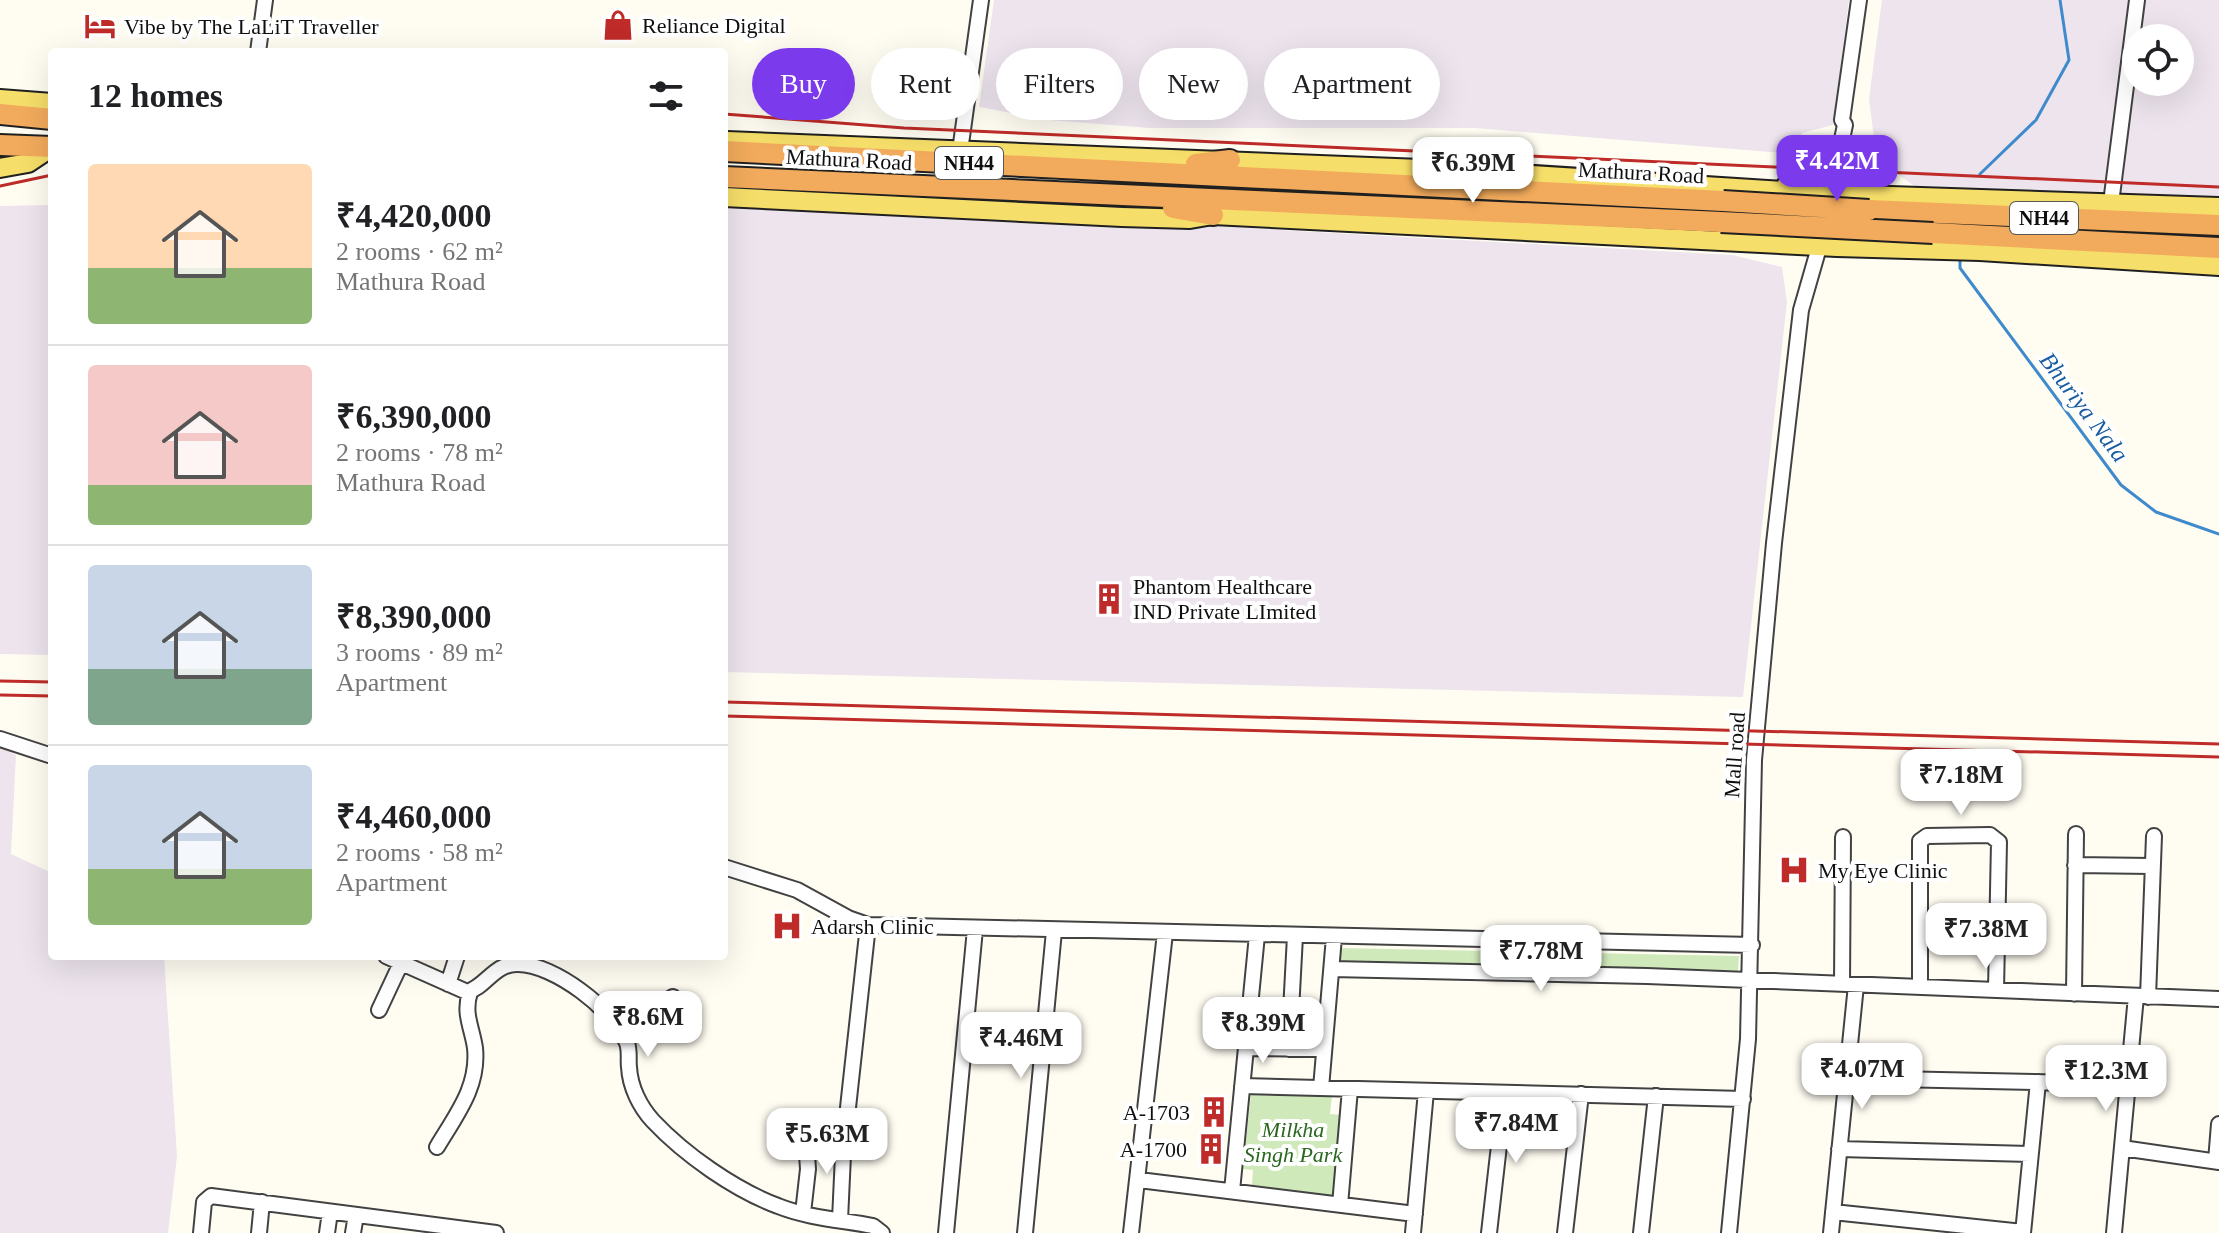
<!DOCTYPE html>
<meta charset="utf-8">
<style>
:root{--surface:#fff;--page:#f6f6f6;--text:#202124;--muted:#757577;--line:#e0e0e0;--accent:#7c3aed}
body{margin:0;font-family:"Times New Roman",serif;background:var(--page);color:var(--text);height:100vh;display:flex;flex-direction:column;font-size:30px;white-space:nowrap}
*{box-sizing:border-box;margin:0}
p{font-size:26px;color:var(--muted)}
.icon{flex:none;width:44px;height:44px;fill:none;stroke:currentColor;stroke-width:2;stroke-linecap:round;stroke-linejoin:round}
.map{position:relative;flex:1;overflow:hidden}
.sheet{position:absolute;left:48px;top:48px;width:680px;height:912px;display:flex;flex-direction:column;background:var(--surface);border-radius:8px;box-shadow:0 8px 32px #0002}
.sheet>*{flex:none}
.guide{position:absolute;left:752px;top:48px;width:760px;height:72px;display:flex;gap:16px}
.tools{position:absolute;left:2122px;top:24px;display:grid;gap:16px}
.tools a{display:grid;place-items:center;width:72px;height:72px;border-radius:50%;background:var(--surface);box-shadow:0 8px 32px #0002;font-size:40px}
.price{position:absolute;translate:-50% -68px;padding:0 18px;border-radius:16px;background:#fff;color:#222;font-size:26px;line-height:52px;filter:drop-shadow(0 2px 4px #0008)}
.price::after{content:'';position:absolute;left:50%;top:48px;width:24px;height:18px;margin-left:-12px;background:inherit;clip-path:polygon(0 0,100% 0,50% 100%)}
.price.selected{background:var(--accent);color:#fff}
ul{padding:0;list-style:none}
li{display:flex;align-items:center;gap:24px;height:200px;padding:0 40px}
li+li{border-top:2px solid var(--line)}
li span{display:grid;place-items:center;flex:none;width:224px;height:160px;border-radius:8px;color:#555}
li>.icon{margin-inline-start:auto}
span .icon{width:96px;height:96px;fill:#fffc;stroke-width:1}
li b{font-size:34px}
h2{display:flex;justify-content:space-between;align-items:center;height:96px;padding:0 40px;font-size:34px}
.tag{padding:0 28px;border-radius:36px;background:var(--surface);box-shadow:0 8px 32px #0002;font-size:28px;line-height:72px}
.tag.selected{background:var(--accent);color:#fff}
.map>svg:first-child{display:block}
</style>
<div class="map">
<svg width="2219" height="1233" viewBox="0 0 2219 1233">
<rect width="100%" height="100%" fill="#fffdf2"/>
<path fill="#ede4ed" fill-rule="evenodd" d="M994 0H1849L1833 125 1802 133 1796 154 1475 128H1149L1049 120 979 107Z
M1882 0H2219V211L1928 196 1892 170 1874 138 1869 99ZM2136 38H2180V82H2136Z
M724 190 1279 230 1732 255 1782 267 1787 302 1743 697 724 672Z
M52 205V655L0 654V206Z
M0 747 16 755 11 854 52 873V956H164L177 1156 168 1233H0Z"/>
<path fill="#d0e9bb" d="M1340 948 1739 956 1738 971 1339 961Z
M1251 1094 1332 1095 1330 1114 1343 1115 1334 1196 1252 1185 1253 1170 1243 1169Z"/>
<g fill="none" stroke-linecap="round" stroke-linejoin="round">
<path stroke="#3f8acc" stroke-width="3" d="M1980 174 2036 120 2069 60 2060 0
M1960 258V268L2121 485 2156 512 2219 534"/>
<defs>
<path id="minor" d="M258 52 265 0
M960 151 981 0
M1834 177 1845 125 1842 120 1859 0
M2111 203 2137 0
M0 739 52 756
M2075 865 2152 866
M724 867 797 890 848 918 868 925 1752 945
M386 956 467 992C486 987 494 963 518 964 554 964 614 1010 627 1043 630 1051 628 1059 629 1067 630 1087 640 1107 653 1121 685 1155 735 1190 778 1206 808 1218 842 1220 873 1226L882 1233
M1332 969 1647 976 2219 999
M448 984 457 956
M1842 984 1843 837
M1920 987V841L1927 836 1990 835 1999 842 1996 990
M2074 994 2076 834
M2148 997 2154 836
M379 1010 401 963
M613 1018 652 1010 673 997
M1246 1048 1324 1049
M1289 1049 1295 936
M1846 1078 2128 1084
M1242 1086 1743 1099
M1321 1088 1334 937
M845 1135 868 925
M437 1147C456 1115 479 1087 475 1048 472 1027 463 1014 470 992
M2122 1148 2219 1162
M1839 1149 2030 1154
M2216 1161 2219 1124
M1139 1180 1415 1214
M1232 1191 1257 935
M1340 1205 1350 1089
M1833 1212 2023 1232
M803 1213 808 1169 806 1140
M840 1220 843 1155
M201 1233 204 1202 211 1196 496 1233
M259 1233 262 1202
M327 1233 330 1212
M353 1233 356 1215
M946 1233 975 929
M1025 1233 1054 931
M1131 1233 1165 933
M1413 1233 1426 1091
M1489 1233 1505 1093
M1565 1233 1581 1094
M1641 1233 1656 1096
M1729 1233 1748 1039 1754 760 1774 543 1801 310 1822 237
M1831 1233 1856 985
M2023 1233 2038 1082
M2114 1233 2136 996"/>
<path id="major" d="M0 99 52 103
M727 141 1471 171 1830 194 2219 207
M0 168 28 163 52 147
M1835 170 1837 178 1862 192
M1787 184H1806L1827 165
M724 197 1122 217 1190 219 1213 215 1837 247 1980 251 2219 266"/>
<path id="highway" d="M0 114 52 119
M0 145 52 147
M724 151 1723 201
M1196 164 1230 160
M724 177 1721 222
M1173 208 1213 215
M1869 210 2219 225
M1933 233 2219 248"/>
</defs>
<use href="#minor" stroke="#424242" stroke-width="18"/>
<use href="#major" stroke="#202020" stroke-width="22"/>
<use href="#highway" stroke="#202020" stroke-width="24"/>
<use href="#minor" stroke="#fff" stroke-width="14"/>
<use href="#major" stroke="#f6de6a" stroke-width="18"/>
<use href="#highway" stroke="#f2ab5c" stroke-width="20"/>
<path stroke="#be2b28" stroke-width="3" d="M724 114 904 128 2219 187
M0 186 52 175
M0 681 52 682
M0 695 52 696
M724 702 2219 744
M724 716 2219 757"/>
<defs>
<path id="highway-bridge" d="M1723 201 1869 210
M1721 222 1933 233"/>
</defs>
<use href="#highway-bridge" stroke="#202020" stroke-width="24" stroke-linecap="butt"/>
<use href="#highway-bridge" stroke="#f2ab5c" stroke-width="20"/>
</g>
<defs>
<symbol id="shop-bare" viewBox="-9 -9 18 18"><path d="M-5-2.5h2.3a2.7 3.5 0 0 1 5.4 0H5L5.5 6h-11ZM-1.5-2.5h3a1.5 2.3 0 0 0-3 0Z" fill="#be2b28" stroke="#fff" stroke-width="2.5" paint-order="stroke"/></symbol>
<symbol id="hotel-bare" viewBox="-9 -9 18 18"><path d="M-6-4.5h1.5V1H6V5H4.5V3h-9V5H-6ZM-4 0a1.8 1.8 0 1 1 3.6 0ZM.5 0V-2.5h3Q6-2.5 6 0Z" fill="#be2b28" stroke="#fff" stroke-width="2.5" paint-order="stroke"/></symbol>
<symbol id="building-bare" viewBox="-9 -9 18 18"><path d="M-4-6H4V6H1V3H-1V6H-4ZM-2.5-4.3h1.7v1.8h-1.7ZM.8-4.3h1.7v1.8H.8ZM-2.5-1h1.7V.8h-1.7ZM.8-1h1.7V.8H.8Z" fill="#be2b28" stroke="#fff" stroke-width="2.5" paint-order="stroke"/></symbol>
<symbol id="hospital-bare" viewBox="-9 -9 18 18"><path d="M-5-5h3v3.5h4V-5h3V5h-3V1.5h-4V5h-3Z" fill="#be2b28" stroke="#fff" stroke-width="2.5" paint-order="stroke"/></symbol>
</defs>
<g fill-rule="evenodd">
<use href="#shop-bare" x="596" y="3" width="44" height="44"/>
<use href="#hotel-bare" x="78" y="4" width="44" height="44"/>
<use href="#building-bare" x="1087" y="577" width="44" height="44"/>
<use href="#hospital-bare" x="1772" y="848" width="44" height="44"/>
<use href="#hospital-bare" x="765" y="904" width="44" height="44"/>
<use href="#building-bare" x="1192" y="1090" width="44" height="44"/>
<use href="#building-bare" x="1189" y="1127" width="44" height="44"/>
</g>
<g text-anchor="middle" stroke-width="8" stroke-linejoin="round" paint-order="stroke">
<g fill="#fff" stroke="#575757" stroke-width="2">
<rect x="935" y="147" width="68" height="32" rx="6"/>
<rect x="2010" y="202" width="68" height="32" rx="6"/>
</g>
<g font-size="20" font-weight="bold" fill="#0f0f0f">
<text x="969" y="170">NH44</text>
<text x="2044" y="225">NH44</text>
</g>
<g font-size="22" fill="#0f0f0f" stroke="#fff" text-anchor="start">
<text x="642" y="33">Reliance Digital</text>
<text x="124" y="34">Vibe by The LaLiT Traveller</text>
<text x="1133" y="594">Phantom Healthcare<tspan x="1133" dy="25">IND Private LImited</tspan></text>
<text x="1818" y="878">My Eye Clinic</text>
<text x="811" y="934">Adarsh Clinic</text>
<text x="1190" y="1120" text-anchor="end">A-1703</text>
<text x="1187" y="1157" text-anchor="end">A-1700</text>
</g>
<g font-size="22" fill="#0f0f0f" stroke="#fff">
<text transform="translate(849 159) rotate(3)" y="8">Mathura Road</text>
<text transform="translate(1641 172) rotate(3)" y="8">Mathura Road</text>
<text transform="translate(1734 755) rotate(-86)" y="8">Mall road</text>
</g>
<g font-size="22" font-style="italic" fill="#2a671f" stroke="#fff">
<text x="1293" y="1137">Milkha<tspan x="1293" dy="25">Singh Park</tspan></text>
</g>
<g font-size="24" font-style="italic" fill="#195ca0" stroke="#fff">
<text transform="translate(2084 407) rotate(53)" y="8">Bhuriya Nala</text>
</g>
</g>
</svg>
<div class="tools">
<a><svg class="icon" aria-label="locate" viewBox="0 0 24 24"><circle cx="12" cy="12" r="6"/><path d="M12 2v4M12 18v4M2 12h4M18 12h4"/></svg></a>
</div>
<b class="price selected" style="left:1837px;top:203px">₹4.42M</b>
<b class="price" style="left:1473px;top:205px">₹6.39M</b>
<b class="price" style="left:1961px;top:817px">₹7.18M</b>
<b class="price" style="left:1986px;top:971px">₹7.38M</b>
<b class="price" style="left:1541px;top:993px">₹7.78M</b>
<b class="price" style="left:648px;top:1059px">₹8.6M</b>
<b class="price" style="left:1263px;top:1065px">₹8.39M</b>
<b class="price" style="left:1021px;top:1080px">₹4.46M</b>
<b class="price" style="left:1862px;top:1111px">₹4.07M</b>
<b class="price" style="left:2106px;top:1113px">₹12.3M</b>
<b class="price" style="left:1516px;top:1165px">₹7.84M</b>
<b class="price" style="left:827px;top:1176px">₹5.63M</b>
<div class="guide">
<a class="tag selected">Buy</a>
<a class="tag">Rent</a>
<a class="tag">Filters</a>
<a class="tag">New</a>
<a class="tag">Apartment</a>
</div>
<section class="sheet">
<h2>12 homes<svg class="icon" aria-label="filters" viewBox="0 0 24 24"><path d="M4 7h16M4 17h16"/><circle cx="9" cy="7" r="2"/><circle cx="15" cy="17" r="2"/></svg></h2>
<ul>
<li><span style="background:linear-gradient(#ffd9b3 65%,#8fb573 0)"><svg class="icon" aria-label="home" viewBox="0 0 24 24"><path d="M3 11l9-7 9 7M6 9v11h12V9"/></svg></span><div><b>₹4,420,000</b><p>2 rooms · 62 m²</p><p>Mathura Road</p></div></li>
<li><span style="background:linear-gradient(#f6c9c9 75%,#8fb573 0)"><svg class="icon" aria-label="home" viewBox="0 0 24 24"><path d="M3 11l9-7 9 7M6 9v11h12V9"/></svg></span><div><b>₹6,390,000</b><p>2 rooms · 78 m²</p><p>Mathura Road</p></div></li>
<li><span style="background:linear-gradient(#c9d6e8 65%,#7fa58c 0)"><svg class="icon" aria-label="home" viewBox="0 0 24 24"><path d="M3 11l9-7 9 7M6 9v11h12V9"/></svg></span><div><b>₹8,390,000</b><p>3 rooms · 89 m²</p><p>Apartment</p></div></li>
<li><span style="background:linear-gradient(#c9d6e8 65%,#8fb573 0)"><svg class="icon" aria-label="home" viewBox="0 0 24 24"><path d="M3 11l9-7 9 7M6 9v11h12V9"/></svg></span><div><b>₹4,460,000</b><p>2 rooms · 58 m²</p><p>Apartment</p></div></li>
</ul>
</section>
</div>
